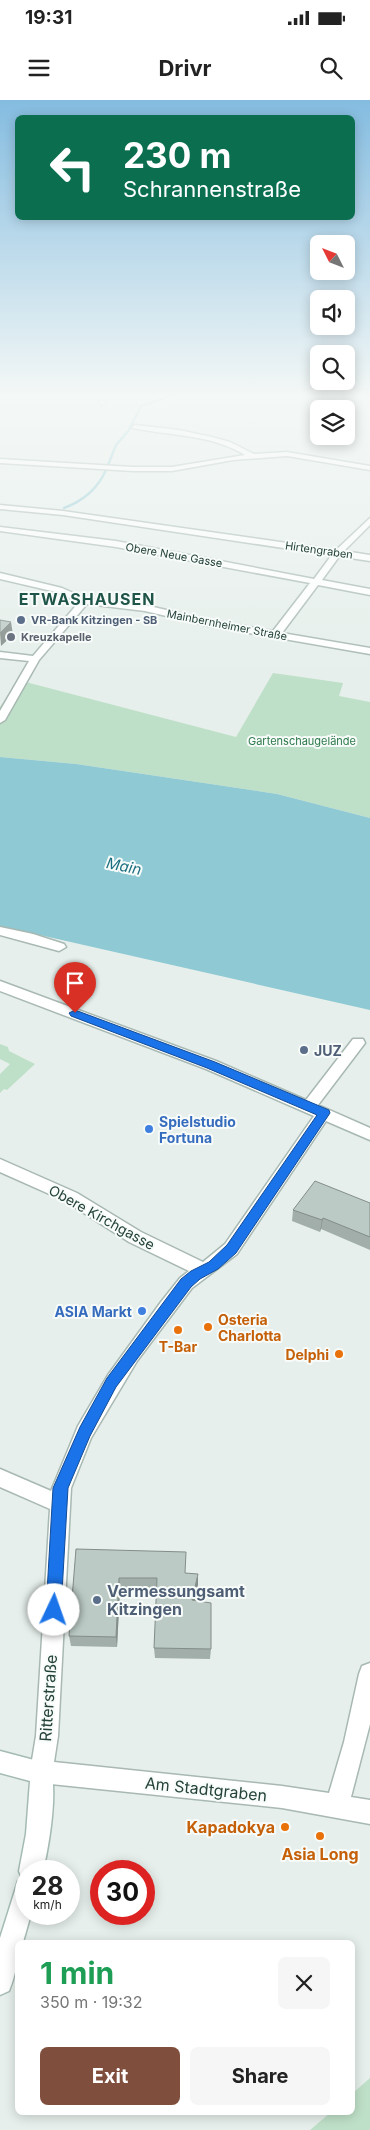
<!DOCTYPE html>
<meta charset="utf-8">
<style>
body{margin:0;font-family:Inter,sans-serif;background:#f6f6f6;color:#222;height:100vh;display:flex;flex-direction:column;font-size:19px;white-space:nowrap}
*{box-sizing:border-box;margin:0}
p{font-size:16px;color:#767676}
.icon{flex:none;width:28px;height:28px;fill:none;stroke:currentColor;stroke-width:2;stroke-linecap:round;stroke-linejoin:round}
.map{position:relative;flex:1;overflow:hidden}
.sheet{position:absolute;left:15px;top:1840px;width:340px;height:175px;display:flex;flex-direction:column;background:#fff;border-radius:8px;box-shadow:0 2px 12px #0003}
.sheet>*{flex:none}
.top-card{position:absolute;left:15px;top:15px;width:340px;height:105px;border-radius:8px;box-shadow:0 2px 12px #0003;background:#0b6e4f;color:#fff;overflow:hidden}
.needle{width:32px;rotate:312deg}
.fabs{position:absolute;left:310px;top:135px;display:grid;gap:10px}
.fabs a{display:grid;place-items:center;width:45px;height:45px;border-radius:8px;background:#fff;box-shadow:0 2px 12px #0003;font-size:25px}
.speed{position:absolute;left:15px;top:1760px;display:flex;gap:10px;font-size:25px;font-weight:700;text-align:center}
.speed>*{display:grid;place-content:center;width:65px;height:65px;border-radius:50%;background:#fff;box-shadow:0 2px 12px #0003;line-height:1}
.speed small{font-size:12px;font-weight:400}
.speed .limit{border:8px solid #d22;background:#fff;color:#111}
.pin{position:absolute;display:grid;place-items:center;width:42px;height:42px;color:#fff;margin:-51px -21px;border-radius:50% 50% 50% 0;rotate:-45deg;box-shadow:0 0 5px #0007}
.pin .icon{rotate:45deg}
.me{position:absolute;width:55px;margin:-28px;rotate:3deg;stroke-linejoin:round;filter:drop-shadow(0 0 4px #0008)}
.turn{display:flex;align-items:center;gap:18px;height:105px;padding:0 25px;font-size:22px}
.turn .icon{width:65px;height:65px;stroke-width:2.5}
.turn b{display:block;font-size:35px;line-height:42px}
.round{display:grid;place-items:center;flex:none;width:52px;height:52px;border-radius:8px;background:#f6f6f6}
.summary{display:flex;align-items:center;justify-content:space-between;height:85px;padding:0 25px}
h1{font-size:30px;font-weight:700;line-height:38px;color:#1e9e55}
.primary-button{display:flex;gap:10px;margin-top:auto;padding:10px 25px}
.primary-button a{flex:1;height:58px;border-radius:8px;background:#804e3d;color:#fff;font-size:20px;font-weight:700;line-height:58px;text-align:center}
.primary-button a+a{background:#f6f6f6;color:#222}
.status{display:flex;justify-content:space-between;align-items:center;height:35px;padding:0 25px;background:#fff;direction:ltr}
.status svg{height:14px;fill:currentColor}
header{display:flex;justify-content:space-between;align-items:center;height:65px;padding:0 25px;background:#fff;font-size:22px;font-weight:700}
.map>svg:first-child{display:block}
.green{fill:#bfe0c8}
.water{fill:#8ec9d4}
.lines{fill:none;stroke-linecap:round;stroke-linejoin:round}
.stream{stroke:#8ec9d4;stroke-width:2.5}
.street-casing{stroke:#a8b8b2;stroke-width:3}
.secondary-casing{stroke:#a4bbb3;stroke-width:3}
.street{fill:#fff;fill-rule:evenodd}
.secondary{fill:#fff;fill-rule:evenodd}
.wall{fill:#a1aea9}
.shaded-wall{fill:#838d89}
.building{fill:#bbcac4;stroke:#838d89}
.route{fill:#1a73e8;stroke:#114b97}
.service-dot{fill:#5c6f8a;stroke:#f7fbf9;stroke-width:2}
.worship-dot{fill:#6b7280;stroke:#f7fbf9;stroke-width:2}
.shop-dot{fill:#3f7fe0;stroke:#f7fbf9;stroke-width:2}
.food-dot{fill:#e8710a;stroke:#f7fbf9;stroke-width:2}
.labels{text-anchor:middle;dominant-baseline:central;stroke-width:4;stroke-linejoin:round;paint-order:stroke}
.far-street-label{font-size:11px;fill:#24423a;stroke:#f7fbf9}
.far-service-label{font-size:11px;font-weight:bold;fill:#4e5e75;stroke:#f7fbf9;text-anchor:start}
.far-worship-label{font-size:11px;font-weight:bold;fill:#5b616d;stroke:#f7fbf9;text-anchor:start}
.far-park-label{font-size:11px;fill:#2d7a4b;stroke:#f7fbf9}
.service-label{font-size:14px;font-weight:bold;fill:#4e5e75;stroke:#f7fbf9;text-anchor:start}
.shop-label{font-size:14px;font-weight:bold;fill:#366cbe;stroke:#f7fbf9;text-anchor:start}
.street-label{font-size:14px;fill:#24423a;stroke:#f7fbf9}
.food-label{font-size:14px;font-weight:bold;fill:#c56008;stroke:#f7fbf9;text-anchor:start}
.water-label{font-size:15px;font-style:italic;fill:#1c6f80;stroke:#f7fbf9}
.far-district-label{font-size:16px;font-weight:bold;letter-spacing:1px;fill:#1f5548;stroke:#f7fbf9}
.near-service-label{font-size:16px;font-weight:bold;fill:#4e5e75;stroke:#f7fbf9;text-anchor:start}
.near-street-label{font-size:16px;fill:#24423a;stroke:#f7fbf9}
.near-food-label{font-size:16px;font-weight:bold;fill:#c56008;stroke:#f7fbf9;text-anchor:end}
</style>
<div class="status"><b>19:31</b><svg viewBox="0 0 49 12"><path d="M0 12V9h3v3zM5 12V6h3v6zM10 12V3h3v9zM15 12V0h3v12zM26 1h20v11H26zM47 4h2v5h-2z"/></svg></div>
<header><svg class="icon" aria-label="menu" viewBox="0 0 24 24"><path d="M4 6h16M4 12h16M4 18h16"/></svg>Drivr<svg class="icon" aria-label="search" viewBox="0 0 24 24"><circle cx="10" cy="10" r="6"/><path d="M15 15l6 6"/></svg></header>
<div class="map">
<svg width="370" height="2030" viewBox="0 0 370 2030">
<rect width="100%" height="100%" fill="#e6efeb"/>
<path class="green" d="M273,573L343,583L339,596L370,602V718L277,694L76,664L0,657V607L18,580L236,637Z
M0,944L8,947L9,951L35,964L7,990L4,989L0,993V974L10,964L0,959Z
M370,1978V2030H310L330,2013L352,2012L353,1993Z"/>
<path class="water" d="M0,657L76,664L277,694L370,718V910L0,826Z"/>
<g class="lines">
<path class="stream" d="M108,365L116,345L129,330L141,306L176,294
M64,408C83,401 98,388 106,370"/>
<defs>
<path id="street" d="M102,294H108L105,303L102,305L99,303Z
M135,325L179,330L212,337L230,342L254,354L287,352L370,366V370L287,356L233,360L172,371H133L0,363V359L133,367H172L245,355C211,334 171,336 133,328L132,327Z
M0,405L63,411L336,450L370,418V425L344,451L370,455V461L63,415L0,409Z
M0,427L116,441L314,479L331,456H337L338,458L322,480L370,489V495L318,485L282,533L370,548V554L209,526L145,511L87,504L39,560L5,620L0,623V611L29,561L0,558V552L33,556L79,502L56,492L0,479V473L62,488L87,499L145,505L209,520L273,531L310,483L116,447L0,431Z
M0,827L33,834L64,844L66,847L59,851L0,835Z
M0,881L216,961L306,1000L353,939H363L365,943L318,1005L370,1028V1040L326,1021L237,1154L192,1188L137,1261L91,1338L71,1388L58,1636L54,1662L282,1686L329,1693L344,1642L359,1574L362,1566L370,1563V1624L351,1697L370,1700V1724L282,1708L41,1683L33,1680L30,1672L36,1636L50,1409L0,1387V1369L51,1391L78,1326L108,1275L161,1202L180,1178L189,1171L129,1142L65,1101L0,1072V1059L77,1093L141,1132L203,1162L225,1144L314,1016L206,969L0,891Z"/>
<path id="secondary" d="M0,1651L49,1664C59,1688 49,1745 43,1771H26V1814H31L23,1842H18C18,1860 16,1874 9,1891L0,1895V1838L18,1781L22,1779L19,1771L26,1734L30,1681L0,1673Z"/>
</defs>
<use href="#street" class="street-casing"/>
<use href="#secondary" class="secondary-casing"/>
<use href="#street" class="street"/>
<use href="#secondary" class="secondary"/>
</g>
<path class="wall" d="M370,1103V1150L321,1129L320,1132L292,1121L293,1110Z
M76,1449L198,1485L195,1501L211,1549L210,1559L155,1558L154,1548L157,1489H120L117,1547L71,1546L69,1536Z"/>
<path class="shaded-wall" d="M11,522L13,535L1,546L0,533Z
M323,1118L321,1129L320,1132L322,1120Z
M198,1474V1485L192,1511V1500Z
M119,1478L120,1489L117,1547L116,1537Z"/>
<path class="building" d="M0,520L11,522L0,533Z
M315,1081L370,1103V1137L323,1118L322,1120L293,1110Z
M76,1449L186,1452L185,1473L198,1474L192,1500L211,1503V1549L154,1548L157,1478H119L116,1537L69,1536Z"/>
<linearGradient id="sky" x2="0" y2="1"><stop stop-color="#84bce0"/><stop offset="0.51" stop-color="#f4f8f6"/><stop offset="1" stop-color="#f4f8f6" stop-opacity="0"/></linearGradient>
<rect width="370" height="579" fill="url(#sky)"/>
<path class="route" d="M75,910L215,962L329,1010L330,1013L236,1153L218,1169L200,1179L191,1187L116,1287L90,1336L68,1388L61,1510L59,1515L54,1518L48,1515L46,1510L53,1388L80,1327L107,1278L181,1179L191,1171L209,1162L227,1145L317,1015L207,968L71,916L69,913Z"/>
<g class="service-dot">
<circle cx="21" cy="520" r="5"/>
<circle cx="304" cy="950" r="5"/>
<circle cx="97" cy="1500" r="5"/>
</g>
<circle class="worship-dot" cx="11" cy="537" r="5"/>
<g class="shop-dot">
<circle cx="149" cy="1029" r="5"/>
<circle cx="142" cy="1211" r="5"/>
</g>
<g class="food-dot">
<circle cx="208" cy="1227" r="5"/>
<circle cx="178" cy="1230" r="5"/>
<circle cx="339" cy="1254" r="5"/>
<circle cx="285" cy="1727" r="5"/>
<circle cx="320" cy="1736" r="5"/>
</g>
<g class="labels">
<g class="far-street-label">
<text transform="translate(319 450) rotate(8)">Hirtengraben</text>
<text transform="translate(174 455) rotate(10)">Obere Neue Gasse</text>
<text transform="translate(227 525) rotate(11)">Mainbernheimer Straße</text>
</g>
<g class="far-service-label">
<text x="31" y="520">VR-Bank Kitzingen - SB</text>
</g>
<g class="far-worship-label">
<text x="21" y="537">Kreuzkapelle</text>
</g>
<g class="far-park-label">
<text x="302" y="641">Gartenschaugelände</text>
</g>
<g class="service-label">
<text x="314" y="950">JUZ</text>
</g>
<g class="shop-label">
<text x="159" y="1021">Spielstudio<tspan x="159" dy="16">Fortuna</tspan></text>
<text x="132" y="1211" text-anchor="end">ASIA Markt</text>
</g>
<g class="street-label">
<text transform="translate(102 1117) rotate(29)">Obere Kirchgasse</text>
</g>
<g class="food-label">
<text x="218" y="1219">Osteria<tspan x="218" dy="16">Charlotta</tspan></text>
<text x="178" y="1246" text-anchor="middle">T-Bar</text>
<text x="329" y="1254" text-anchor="end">Delphi</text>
</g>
<g class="water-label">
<text transform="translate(124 766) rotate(12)">Main</text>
</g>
<g class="far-district-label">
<text x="87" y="499">ETWASHAUSEN</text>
</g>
<g class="near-service-label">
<text x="107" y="1491">Vermessungsamt<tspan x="107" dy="18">Kitzingen</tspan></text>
</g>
<g class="near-street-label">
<text transform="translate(48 1598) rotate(-86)">Ritterstraße</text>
<text transform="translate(206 1689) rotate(6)">Am Stadtgraben</text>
</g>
<g class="near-food-label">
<text x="275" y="1727">Kapadokya</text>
<text x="320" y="1754" text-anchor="middle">Asia Long</text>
</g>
</g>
</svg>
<div class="fabs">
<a><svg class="needle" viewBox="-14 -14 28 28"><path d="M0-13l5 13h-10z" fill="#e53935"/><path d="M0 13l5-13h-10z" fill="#767676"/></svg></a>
<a><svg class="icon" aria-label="sound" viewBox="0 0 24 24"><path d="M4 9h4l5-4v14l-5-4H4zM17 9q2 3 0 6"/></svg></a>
<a><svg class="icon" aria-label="search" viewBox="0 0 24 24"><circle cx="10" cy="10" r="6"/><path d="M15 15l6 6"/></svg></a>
<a><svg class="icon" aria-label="layers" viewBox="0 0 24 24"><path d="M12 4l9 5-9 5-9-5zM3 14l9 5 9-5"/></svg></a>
</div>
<div class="speed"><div>28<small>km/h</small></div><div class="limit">30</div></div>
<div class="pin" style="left:75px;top:913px;background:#d93025"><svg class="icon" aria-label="arrive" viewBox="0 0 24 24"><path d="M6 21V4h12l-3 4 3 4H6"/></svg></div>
<svg class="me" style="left:54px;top:1510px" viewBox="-20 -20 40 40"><circle r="19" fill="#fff"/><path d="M0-13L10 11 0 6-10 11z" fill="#1a73e8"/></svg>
<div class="top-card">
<div class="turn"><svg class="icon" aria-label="left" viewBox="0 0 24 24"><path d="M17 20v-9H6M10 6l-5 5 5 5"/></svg><div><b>230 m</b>Schrannenstraße</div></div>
</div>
<section class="sheet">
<div class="summary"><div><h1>1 min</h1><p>350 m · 19:32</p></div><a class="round"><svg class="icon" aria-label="close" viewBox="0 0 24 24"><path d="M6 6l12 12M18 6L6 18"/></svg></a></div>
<div class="primary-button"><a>Exit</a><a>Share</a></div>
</section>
</div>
